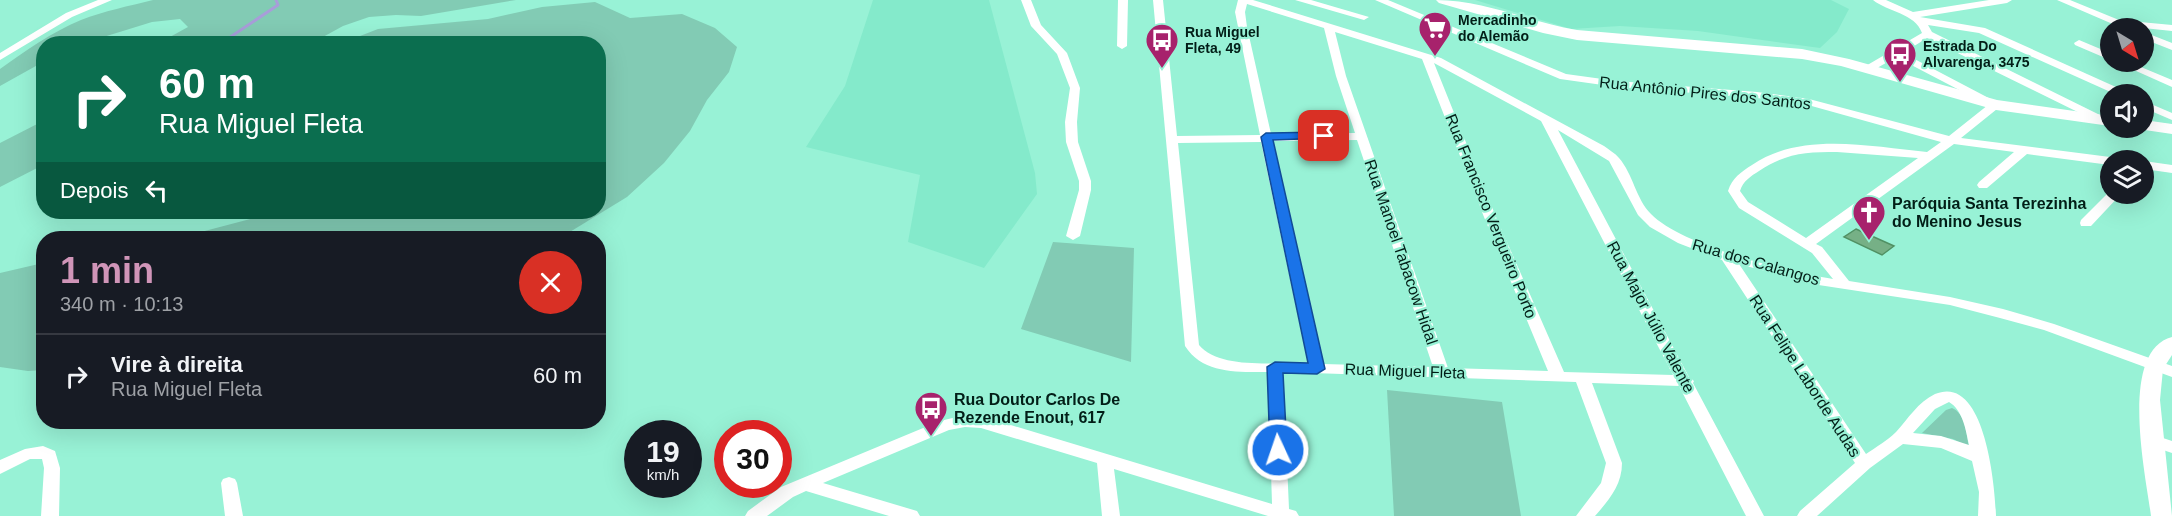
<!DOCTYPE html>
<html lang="pt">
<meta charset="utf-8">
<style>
body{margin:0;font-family:Helvetica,sans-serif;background:#20242c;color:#f1f3f6;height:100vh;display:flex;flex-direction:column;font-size:22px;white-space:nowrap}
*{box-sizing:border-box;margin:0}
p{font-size:20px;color:#9ea1a6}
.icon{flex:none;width:33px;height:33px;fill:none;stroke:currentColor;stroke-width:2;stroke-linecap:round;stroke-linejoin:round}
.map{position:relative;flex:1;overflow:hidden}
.side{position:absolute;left:36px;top:231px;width:570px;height:198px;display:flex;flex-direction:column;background:#171b24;border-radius:24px;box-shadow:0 6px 24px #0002}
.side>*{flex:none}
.top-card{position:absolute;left:36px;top:36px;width:570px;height:183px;border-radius:24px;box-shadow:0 6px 24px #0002;background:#0b6e4f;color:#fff;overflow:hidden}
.needle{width:39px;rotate:142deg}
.fabs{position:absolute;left:2100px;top:18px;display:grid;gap:12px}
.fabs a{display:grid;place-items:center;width:54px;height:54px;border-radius:50%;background:#171b24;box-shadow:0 6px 24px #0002;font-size:30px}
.speed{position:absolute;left:624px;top:420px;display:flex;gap:12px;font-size:30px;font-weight:700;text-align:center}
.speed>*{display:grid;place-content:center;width:78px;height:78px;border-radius:50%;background:#171b24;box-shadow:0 6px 24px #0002;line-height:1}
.speed small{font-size:15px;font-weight:400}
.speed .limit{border:9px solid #d22;background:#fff;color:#111}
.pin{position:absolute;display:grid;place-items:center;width:51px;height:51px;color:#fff;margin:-26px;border-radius:12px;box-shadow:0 3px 9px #0006}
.me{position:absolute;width:66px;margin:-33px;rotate:357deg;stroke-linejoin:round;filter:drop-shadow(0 0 4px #0008)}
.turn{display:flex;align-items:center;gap:21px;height:126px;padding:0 24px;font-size:27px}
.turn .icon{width:78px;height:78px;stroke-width:2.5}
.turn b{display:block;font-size:42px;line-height:51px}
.then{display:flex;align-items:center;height:57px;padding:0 24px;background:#0003;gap:12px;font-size:22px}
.round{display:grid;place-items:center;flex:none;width:63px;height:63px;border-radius:32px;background:#20242c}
.overview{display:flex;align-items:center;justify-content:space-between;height:102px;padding:0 24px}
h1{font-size:36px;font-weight:700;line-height:45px;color:#d095b8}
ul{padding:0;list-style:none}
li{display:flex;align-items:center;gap:18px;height:84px;padding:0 24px;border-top:2px solid #363941}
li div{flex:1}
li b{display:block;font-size:22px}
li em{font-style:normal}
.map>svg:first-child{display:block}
.built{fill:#84eacb}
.green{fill:#82cbb4}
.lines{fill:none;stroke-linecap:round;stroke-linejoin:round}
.stream{stroke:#a89dd9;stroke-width:3}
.building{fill:#76b086;stroke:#519164;stroke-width:1.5}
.street{fill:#fff;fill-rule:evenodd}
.secondary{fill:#fff;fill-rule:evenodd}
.primary{fill:#fff;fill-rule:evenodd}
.route{fill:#1a73e8;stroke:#114b97;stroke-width:1.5}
.labels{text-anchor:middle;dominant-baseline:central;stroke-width:4.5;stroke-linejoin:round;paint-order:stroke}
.far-poi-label{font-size:14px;font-weight:bold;fill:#021e17;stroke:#98f2d6;text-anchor:start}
.street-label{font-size:16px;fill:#021e17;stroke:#98f2d6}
.poi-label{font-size:16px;font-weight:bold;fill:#021e17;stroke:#98f2d6;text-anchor:start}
</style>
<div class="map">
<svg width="2172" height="516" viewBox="0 0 2172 516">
<rect width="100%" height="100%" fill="#98f2d6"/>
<path class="built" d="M873,0H989L1035,173L1037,194L984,268L908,242L920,175L806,147L845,86Z
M1475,0H1831L1849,9L1837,32L1820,48L1698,31L1620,26L1571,29Z"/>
<path class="green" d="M153,0H516L421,16L396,15L369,17L343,26L312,43H159L188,27L180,19L152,22L84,43L44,44L43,62L0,86V69C25,51 52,32 81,20C104,11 129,6 153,0Z
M595,2L630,18L682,14L715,28L737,47L729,72L707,100L690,131L664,163L627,197L560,238H178L277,212H598V44L342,43L378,29L488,19L542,7Z
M43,121V165L0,187V143Z
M1053,242L1134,248L1131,362L1021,329Z
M43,263V370L28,371L0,367V273Z
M1387,390L1502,402L1521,516H1394Z
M1952,408C1966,414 1966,433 1969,447L1953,439L1922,433L1946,410Z"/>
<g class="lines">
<path class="stream" d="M220,44L278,5L276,0"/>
</g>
<path class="building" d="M1856,229L1894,246L1882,255L1844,237Z"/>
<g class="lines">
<path class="street" d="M98,0H112L72,17L0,60V53L66,13Z
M1021,0H1031L1041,25L1067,53L1080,88L1077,122L1078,142L1091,181V190L1080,236L1073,240L1066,236L1079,190V181L1066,142L1065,122L1070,88L1057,54L1031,26Z
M1118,0H1128L1127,46L1122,49L1117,46Z
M1153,0H1163L1177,136L1260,135L1235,12L1238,0H1253L1441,58L1604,146C1609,150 1615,153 1619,158C1633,174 1636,199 1651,214C1682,246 1788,272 1833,279L1812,253L1739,208L1728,191C1732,178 1741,172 1752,165C1802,131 1871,147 1927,152L1941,142L1808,105L1757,98L1617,87L1560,79L1375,0H1388L1566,74L1617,81L1757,92L1809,99L1949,136L1988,105L1896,57L1872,71H1864V67L1922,33C1915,13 1888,12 1873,0H1886L1913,12L1989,0H2012L2007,3L1920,17L1985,28L2127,92L2128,94H2115L1979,33L1928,25L1932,32L2106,118V122H2098L1927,38L1903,53L2002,105L1961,138L2110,157L2116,160H2110V165L2027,154L1987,188H1979L1977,185L1979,182L2014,152L1954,144L1816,244L1822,247L1849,281L1950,297L2003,309L2054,324L2172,366V377L2044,330L2000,318L1950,305L1812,284L1739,264L1866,454C1876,447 1887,441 1896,432C1908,419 1918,402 1935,394C1985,373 1995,485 1996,516H1978L1979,492L1972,461L1941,448L1903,444L1870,468L1817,516H1797L1800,511L1855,463L1722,260L1678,243L1650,227L1638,215L1609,161L1558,130L1689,377L1694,381L1693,383L1764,516H1746L1679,386L1592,383L1622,463C1622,485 1609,500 1595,516H1576L1601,483L1606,463L1576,382L1283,372L1289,509L1296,511L1299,516H1268L1114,469L1120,516H1102L1097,463L981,428L965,427L949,430L823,483L917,511L920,516H889L806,491L793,497L767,516H745L748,511L781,487L940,421L965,415L981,416L1272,504L1268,372C1237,372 1203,374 1185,346ZM1247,4L1324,28L1336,76L1355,133L1271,134L1247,27L1245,12ZM1335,32L1422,59L1484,217L1548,371L1448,368L1346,76ZM1434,63L1541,121L1673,375L1564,372L1496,217ZM1357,140L1433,367L1323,364L1273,141ZM1261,142L1308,363C1278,362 1219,370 1199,345L1178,143ZM1837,152L1918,158L1806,238L1748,202L1740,191C1743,181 1751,176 1759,171C1786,153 1806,152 1837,152ZM1949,402C1963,410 1966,431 1969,445L1941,436L1913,433L1935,409Z
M1295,0H1311L1369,17L1364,20Z
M2057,0H2070L2119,20L2172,25V31L2134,27L2122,28Z
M2144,32L2172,43V50L2144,39Z
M2079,40L2110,53V60L2075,45L2074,43Z
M2116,62H2129L2172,80V87Z
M2144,101L2172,113V120L2144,108Z
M2144,161L2172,165V173L2144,169Z
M2110,191V194H2121L2091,226H2081L2080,223L2081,220Z
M2154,435L2172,441V453L2148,445L2146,441L2148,437Z
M43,446L55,451L60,468L59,516H41L44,468L42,459H30L0,474V460L25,449Z
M229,477L235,479L237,483L243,516H225L221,483L223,479Z"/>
<path class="secondary" d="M2172,337V355L2163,369L2160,400L2172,516H2151C2146,476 2118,351 2172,337Z"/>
<path class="primary" d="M1436,0C1484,0 1530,22 1577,30L1802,49L1849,59L1997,100L2110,116V126L1996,110L1841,66L1802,59L1577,40L1543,33L1439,3Z
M2144,120L2172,124V134L2138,129L2144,128Z"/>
</g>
<path class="route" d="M1324,132L1328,133V138L1273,140L1325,369L1317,374L1283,373L1287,450L1284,454H1273L1270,450L1267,367L1275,362L1308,363L1261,137L1266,133Z"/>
<defs>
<symbol id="supermarket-pin" viewBox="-11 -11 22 30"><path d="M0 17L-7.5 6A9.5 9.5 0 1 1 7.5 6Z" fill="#a7226c" stroke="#98f2d6"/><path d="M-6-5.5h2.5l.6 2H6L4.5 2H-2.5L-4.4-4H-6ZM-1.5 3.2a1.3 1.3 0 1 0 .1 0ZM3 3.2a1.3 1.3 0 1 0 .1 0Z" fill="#fff"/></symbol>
<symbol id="bus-pin" viewBox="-11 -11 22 30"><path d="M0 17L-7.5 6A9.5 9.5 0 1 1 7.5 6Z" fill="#a7226c" stroke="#98f2d6"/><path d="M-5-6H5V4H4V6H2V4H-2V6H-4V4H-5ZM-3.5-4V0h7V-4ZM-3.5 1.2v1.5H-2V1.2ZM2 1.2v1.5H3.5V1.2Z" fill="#fff"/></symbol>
<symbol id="church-pin" viewBox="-11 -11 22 30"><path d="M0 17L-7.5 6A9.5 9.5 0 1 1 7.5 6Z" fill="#a7226c" stroke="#98f2d6"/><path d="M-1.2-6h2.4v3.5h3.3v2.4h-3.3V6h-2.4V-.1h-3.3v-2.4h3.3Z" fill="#fff"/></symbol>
</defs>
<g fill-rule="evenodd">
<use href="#supermarket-pin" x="1416" y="9" width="38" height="52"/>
<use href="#bus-pin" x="1143" y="21" width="38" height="52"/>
<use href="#bus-pin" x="1881" y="35" width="38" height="52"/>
<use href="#church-pin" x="1850" y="193" width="38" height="52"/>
<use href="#bus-pin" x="912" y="389" width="38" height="52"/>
</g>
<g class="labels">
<g class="far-poi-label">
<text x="1458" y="20">Mercadinho<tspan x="1458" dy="16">do Alemão</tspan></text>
<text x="1185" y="32">Rua Miguel<tspan x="1185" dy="16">Fleta, 49</tspan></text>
<text x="1923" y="46">Estrada Do<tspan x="1923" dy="16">Alvarenga, 3475</tspan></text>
</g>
<g class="street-label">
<text transform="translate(1705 93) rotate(6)">Rua Antônio Pires dos Santos</text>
<text transform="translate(1491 216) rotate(68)">Rua Francisco Vergueiro Porto</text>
<text transform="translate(1401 252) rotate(71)">Rua Manoel Tabacow Hidal</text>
<text transform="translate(1756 262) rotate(16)">Rua dos Calangos</text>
<text transform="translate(1651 317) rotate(62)">Rua Major Júlio Valente</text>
<text transform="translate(1405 371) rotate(2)">Rua Miguel Fleta</text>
<text transform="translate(1805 376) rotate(57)">Rua Felipe Laborde Audas</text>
</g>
<g class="poi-label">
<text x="1892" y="203">Paróquia Santa Terezinha<tspan x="1892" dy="18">do Menino Jesus</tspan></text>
<text x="954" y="399">Rua Doutor Carlos De<tspan x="954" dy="18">Rezende Enout, 617</tspan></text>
</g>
</g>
</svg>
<div class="fabs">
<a><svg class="needle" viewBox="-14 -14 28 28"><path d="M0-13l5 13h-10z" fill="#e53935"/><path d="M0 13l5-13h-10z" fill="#9ea1a6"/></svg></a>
<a><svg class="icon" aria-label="sound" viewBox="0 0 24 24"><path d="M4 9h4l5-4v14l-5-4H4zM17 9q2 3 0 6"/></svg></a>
<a><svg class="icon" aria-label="layers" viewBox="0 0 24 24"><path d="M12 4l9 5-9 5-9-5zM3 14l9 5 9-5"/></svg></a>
</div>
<div class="speed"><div>19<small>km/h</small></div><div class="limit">30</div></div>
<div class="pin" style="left:1324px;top:136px;background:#d93025"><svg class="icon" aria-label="arrive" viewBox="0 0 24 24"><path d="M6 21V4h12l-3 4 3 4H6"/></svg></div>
<svg class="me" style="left:1278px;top:450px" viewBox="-20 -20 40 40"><circle r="17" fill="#1a73e8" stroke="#fff" stroke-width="3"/><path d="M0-11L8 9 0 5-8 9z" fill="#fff"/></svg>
<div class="top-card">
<div class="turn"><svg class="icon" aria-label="right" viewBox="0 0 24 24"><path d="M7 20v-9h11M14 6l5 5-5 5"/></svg><div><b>60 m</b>Rua Miguel Fleta</div></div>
<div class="then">Depois<svg class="icon" aria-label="left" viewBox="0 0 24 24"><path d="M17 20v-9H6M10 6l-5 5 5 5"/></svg></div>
</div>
<section class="side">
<div class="overview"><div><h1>1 min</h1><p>340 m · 10:13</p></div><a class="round" style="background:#d93025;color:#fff"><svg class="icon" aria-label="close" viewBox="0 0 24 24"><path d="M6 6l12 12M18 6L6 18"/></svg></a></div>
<ul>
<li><svg class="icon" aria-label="right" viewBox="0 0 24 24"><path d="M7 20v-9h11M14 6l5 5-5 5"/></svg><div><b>Vire à direita</b><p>Rua Miguel Fleta</p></div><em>60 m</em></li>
</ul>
</section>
</div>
